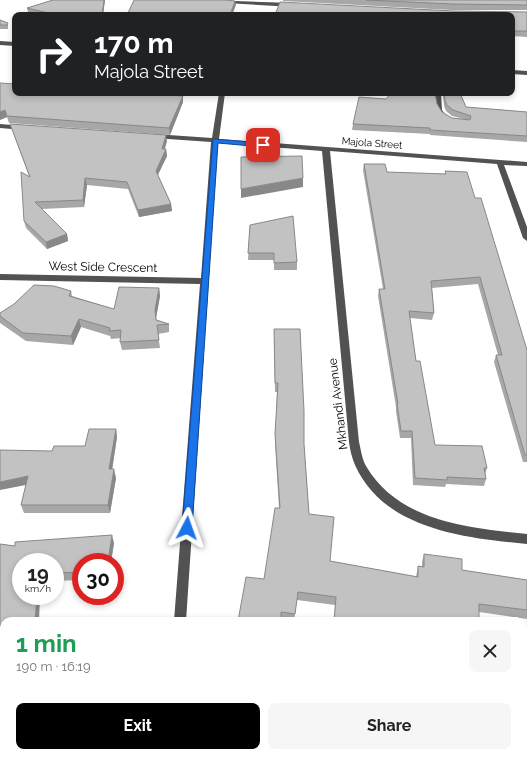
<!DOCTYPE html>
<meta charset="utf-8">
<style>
body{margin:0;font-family:Raleway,sans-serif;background:#f6f6f6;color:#222;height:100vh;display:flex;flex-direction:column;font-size:15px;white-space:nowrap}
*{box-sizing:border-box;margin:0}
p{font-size:13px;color:#767676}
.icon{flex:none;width:22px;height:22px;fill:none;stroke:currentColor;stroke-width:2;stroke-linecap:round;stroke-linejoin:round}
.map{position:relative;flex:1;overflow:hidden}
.details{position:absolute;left:0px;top:617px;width:527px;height:140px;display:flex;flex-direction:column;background:#fff;border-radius:12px 12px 0 0;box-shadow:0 2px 6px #0003}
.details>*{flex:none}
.guide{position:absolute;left:12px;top:12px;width:503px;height:84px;border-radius:8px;box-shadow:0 2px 6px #0003;background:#202124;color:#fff;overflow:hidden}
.speed{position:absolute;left:12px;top:553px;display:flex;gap:8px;font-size:20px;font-weight:700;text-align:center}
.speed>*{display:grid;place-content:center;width:52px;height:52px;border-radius:50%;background:#fff;box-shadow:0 2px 6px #0003;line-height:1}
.speed small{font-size:10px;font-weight:400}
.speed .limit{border:6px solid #d22;background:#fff;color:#111}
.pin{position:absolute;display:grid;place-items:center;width:34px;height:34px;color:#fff;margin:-17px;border-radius:8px;box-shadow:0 2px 6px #0006}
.me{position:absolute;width:44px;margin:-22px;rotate:4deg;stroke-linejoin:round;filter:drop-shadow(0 0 3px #0008)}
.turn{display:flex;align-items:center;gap:14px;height:84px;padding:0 16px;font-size:18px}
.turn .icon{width:52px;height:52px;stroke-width:2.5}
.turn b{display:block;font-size:28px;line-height:34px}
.round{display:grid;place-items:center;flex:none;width:42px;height:42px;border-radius:8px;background:#f6f6f6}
.head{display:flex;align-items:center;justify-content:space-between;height:68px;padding:0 16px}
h1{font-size:24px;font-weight:700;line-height:30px;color:#1e9e55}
.cta{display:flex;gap:8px;margin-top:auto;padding:8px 16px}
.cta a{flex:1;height:46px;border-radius:8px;background:#000;color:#fff;font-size:16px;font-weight:700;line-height:46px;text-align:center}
.cta a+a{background:#f6f6f6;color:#222}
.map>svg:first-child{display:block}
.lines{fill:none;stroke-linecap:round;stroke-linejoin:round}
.minor{fill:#525252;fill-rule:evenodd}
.wall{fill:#a7a7a7}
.shaded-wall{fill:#888}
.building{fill:#c2c2c2;stroke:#888}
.route{fill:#1a73e8;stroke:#114b97}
.labels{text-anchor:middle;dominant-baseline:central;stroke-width:3;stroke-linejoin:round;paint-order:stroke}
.far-street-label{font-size:10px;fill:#000;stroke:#fff}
.street-label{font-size:12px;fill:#000;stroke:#fff}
</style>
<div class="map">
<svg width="527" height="757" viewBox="0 0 527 757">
<rect width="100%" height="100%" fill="#fff"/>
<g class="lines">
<path class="minor" d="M206,0L293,3L296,5L293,7L209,2Z
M0,41L15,42V46L0,45Z
M512,70L527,71V75L512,74Z
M219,93H225L219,139L527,162V166L504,165L527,227V241L523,238L497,164L330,151L359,442C361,450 362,459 366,466C399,522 469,528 527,534V544C466,538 384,530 355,465C352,458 350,450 349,442L322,151L218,143L186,621H174L200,284L0,280V274L201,278L211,142L154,138L150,136L154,134L212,138Z
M435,93H441L442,110L449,119L448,120H444L436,110Z
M0,124L24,126L28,128L24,130L0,128Z
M0,744H4V753H10L9,756L0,757Z
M142,753H187L188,757H143Z"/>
</g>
<path class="wall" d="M53,0H105L103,15H40L28,12L27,8Z
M283,0H527V10H452L283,1Z
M453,11L527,12V37L512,36V15Z
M0,20L8,23V29H0Z
M15,93L183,96V102L170,135L9,123L7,117L0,120Z
M417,93H435L437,104L442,112L452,118L464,119L452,116L446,111L444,106L443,95V93H460L466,107L527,112V142L430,135V134L352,130L353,124L386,99L417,95Z
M10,124L167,141L165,149H166L167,156L158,175L171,204L172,211L139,217L128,189L87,185L84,207L42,209L67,234L68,241L47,249L26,228L24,221L29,176L12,130Z
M364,164L387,172L445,174V171L475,198L527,350V462H523L494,362L496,355H498L478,284L432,288L434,313L432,320L410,318L416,361L435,445L487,468L485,475L486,479L484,486L446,484L445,487L413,485L411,438H400L396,411V407L378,296L379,289H383L363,170Z
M250,225L297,262V270H274V260H248Z
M159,288L160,296L156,318L157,320L169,324V332L158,334L160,348L122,350L120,342L121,338L111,339L110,336L81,327L73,345L26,341L0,323V313L71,291L72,296L114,309Z
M274,338L304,444L309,514L330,561L416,577L418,566L422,567V562L424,554L462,570L527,580V619L479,612V621H334L335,605L297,600L294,621H281L264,579L279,508L275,443L277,392H275Z
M116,429L117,437L112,469L116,478L110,513H24L21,505L26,485L52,451L85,446Z
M114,543L111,562H81V580L55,581V562H21L4,621V647L0,648V544L15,546Z
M523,676H527V735L523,734Z"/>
<path class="shaded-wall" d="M104,0H105L103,15H102Z
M235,1L236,5L232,15H230Z
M183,96V102L170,135L169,128Z
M5,110L7,117L0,120V112Z
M166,135L167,141L162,155V149Z
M166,149L167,156L156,178V171Z
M85,178L87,185L84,207L83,200Z
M303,178V187L241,198V189Z
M171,204L172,211L139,217L138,210Z
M67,234L68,241L47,249L46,242Z
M159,288L160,296L156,318L155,310Z
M79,319L81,327L73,345L71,336Z
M116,429L117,437L111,477L109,469Z
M114,469L116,478L110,513L108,505Z
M28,476L31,484L0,490V482Z
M112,535L114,543L111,562H108Z
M37,596H40L39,621H35Z"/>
<path class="building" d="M53,0H104L102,15H56L27,8Z
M134,0H225L235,1L230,15H197L190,13L189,15H127Z
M366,0H527V5L453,4Z
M280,2L453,11L527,12V31H512V15H275Z
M0,20L8,23L7,25H0Z
M0,83L15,84V93H141L183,96L169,128L7,116L5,110L0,112Z
M391,93H409L418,95V93H435L437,104L442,112L452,118L470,120L471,116L453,110L447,105L445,101L444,93H460L466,107L527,112V136L430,130V128L353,124L359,97L386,99Z
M10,124L166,135L162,149H166L156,171L171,204L138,210L127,182L85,178L83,200L35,202L67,234L46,242L24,221L21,172L30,177Z
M302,156L303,178L241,189V157Z
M364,164H385L387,172L446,174L445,171L467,172L475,198H481L527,350V455H525L496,355H502L480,277L431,281L434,313L409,311L416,361H420L435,445L482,446L487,468H484L486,479L447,477V480L415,478L412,431H401L397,404H398L379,289H385Z
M293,216L297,262L274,263V253H248L250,225Z
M34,285L54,286L71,291L69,296L114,309L119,287L159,288L155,310L156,320L169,324L157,325L159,340L120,342L121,330L109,331L110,328L79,319L71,336L23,333L0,316V313L14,304Z
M274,329H300L304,411V444L309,514L334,517L330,561L418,577V566L424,567V554L462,559V570L527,580V610L479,604V621H334L336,597L298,592L295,614L281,612V621H238L246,577L264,579L275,508H280L275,434L278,383H275Z
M89,429H116L109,469H114L108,505H21L28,476L0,482V450L52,451L54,446H85Z
M112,535L108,562H81V572L55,573V562H21V596H37L35,621H4V639L0,640V544L15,546V542Z
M523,676H527V726H523Z"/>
<path class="route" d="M213,139L263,143L266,145L263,147L218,143L192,528L191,531L187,533L183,531L182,528Z"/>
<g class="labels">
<g class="far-street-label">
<text transform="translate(372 143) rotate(4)">Majola Street</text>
</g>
<g class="street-label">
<text transform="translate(103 267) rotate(1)">West Side Crescent</text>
<text transform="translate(338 404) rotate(-97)">Mkhandi Avenue</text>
</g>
</g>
</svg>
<div class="speed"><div>19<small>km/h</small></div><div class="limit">30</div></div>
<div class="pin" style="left:263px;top:145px;background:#d93025"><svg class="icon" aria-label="arrive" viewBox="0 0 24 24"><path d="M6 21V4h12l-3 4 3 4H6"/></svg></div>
<svg class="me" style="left:187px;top:528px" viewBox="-20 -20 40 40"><path d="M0-17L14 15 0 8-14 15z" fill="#1a73e8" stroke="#fff" stroke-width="4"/></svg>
<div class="guide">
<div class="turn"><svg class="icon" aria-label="right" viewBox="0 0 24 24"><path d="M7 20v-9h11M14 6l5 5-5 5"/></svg><div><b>170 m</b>Majola Street</div></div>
</div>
<section class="details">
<div class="head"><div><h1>1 min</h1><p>190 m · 16:19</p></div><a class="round"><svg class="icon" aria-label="close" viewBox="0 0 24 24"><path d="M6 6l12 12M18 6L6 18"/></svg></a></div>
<div class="cta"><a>Exit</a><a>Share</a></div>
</section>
</div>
